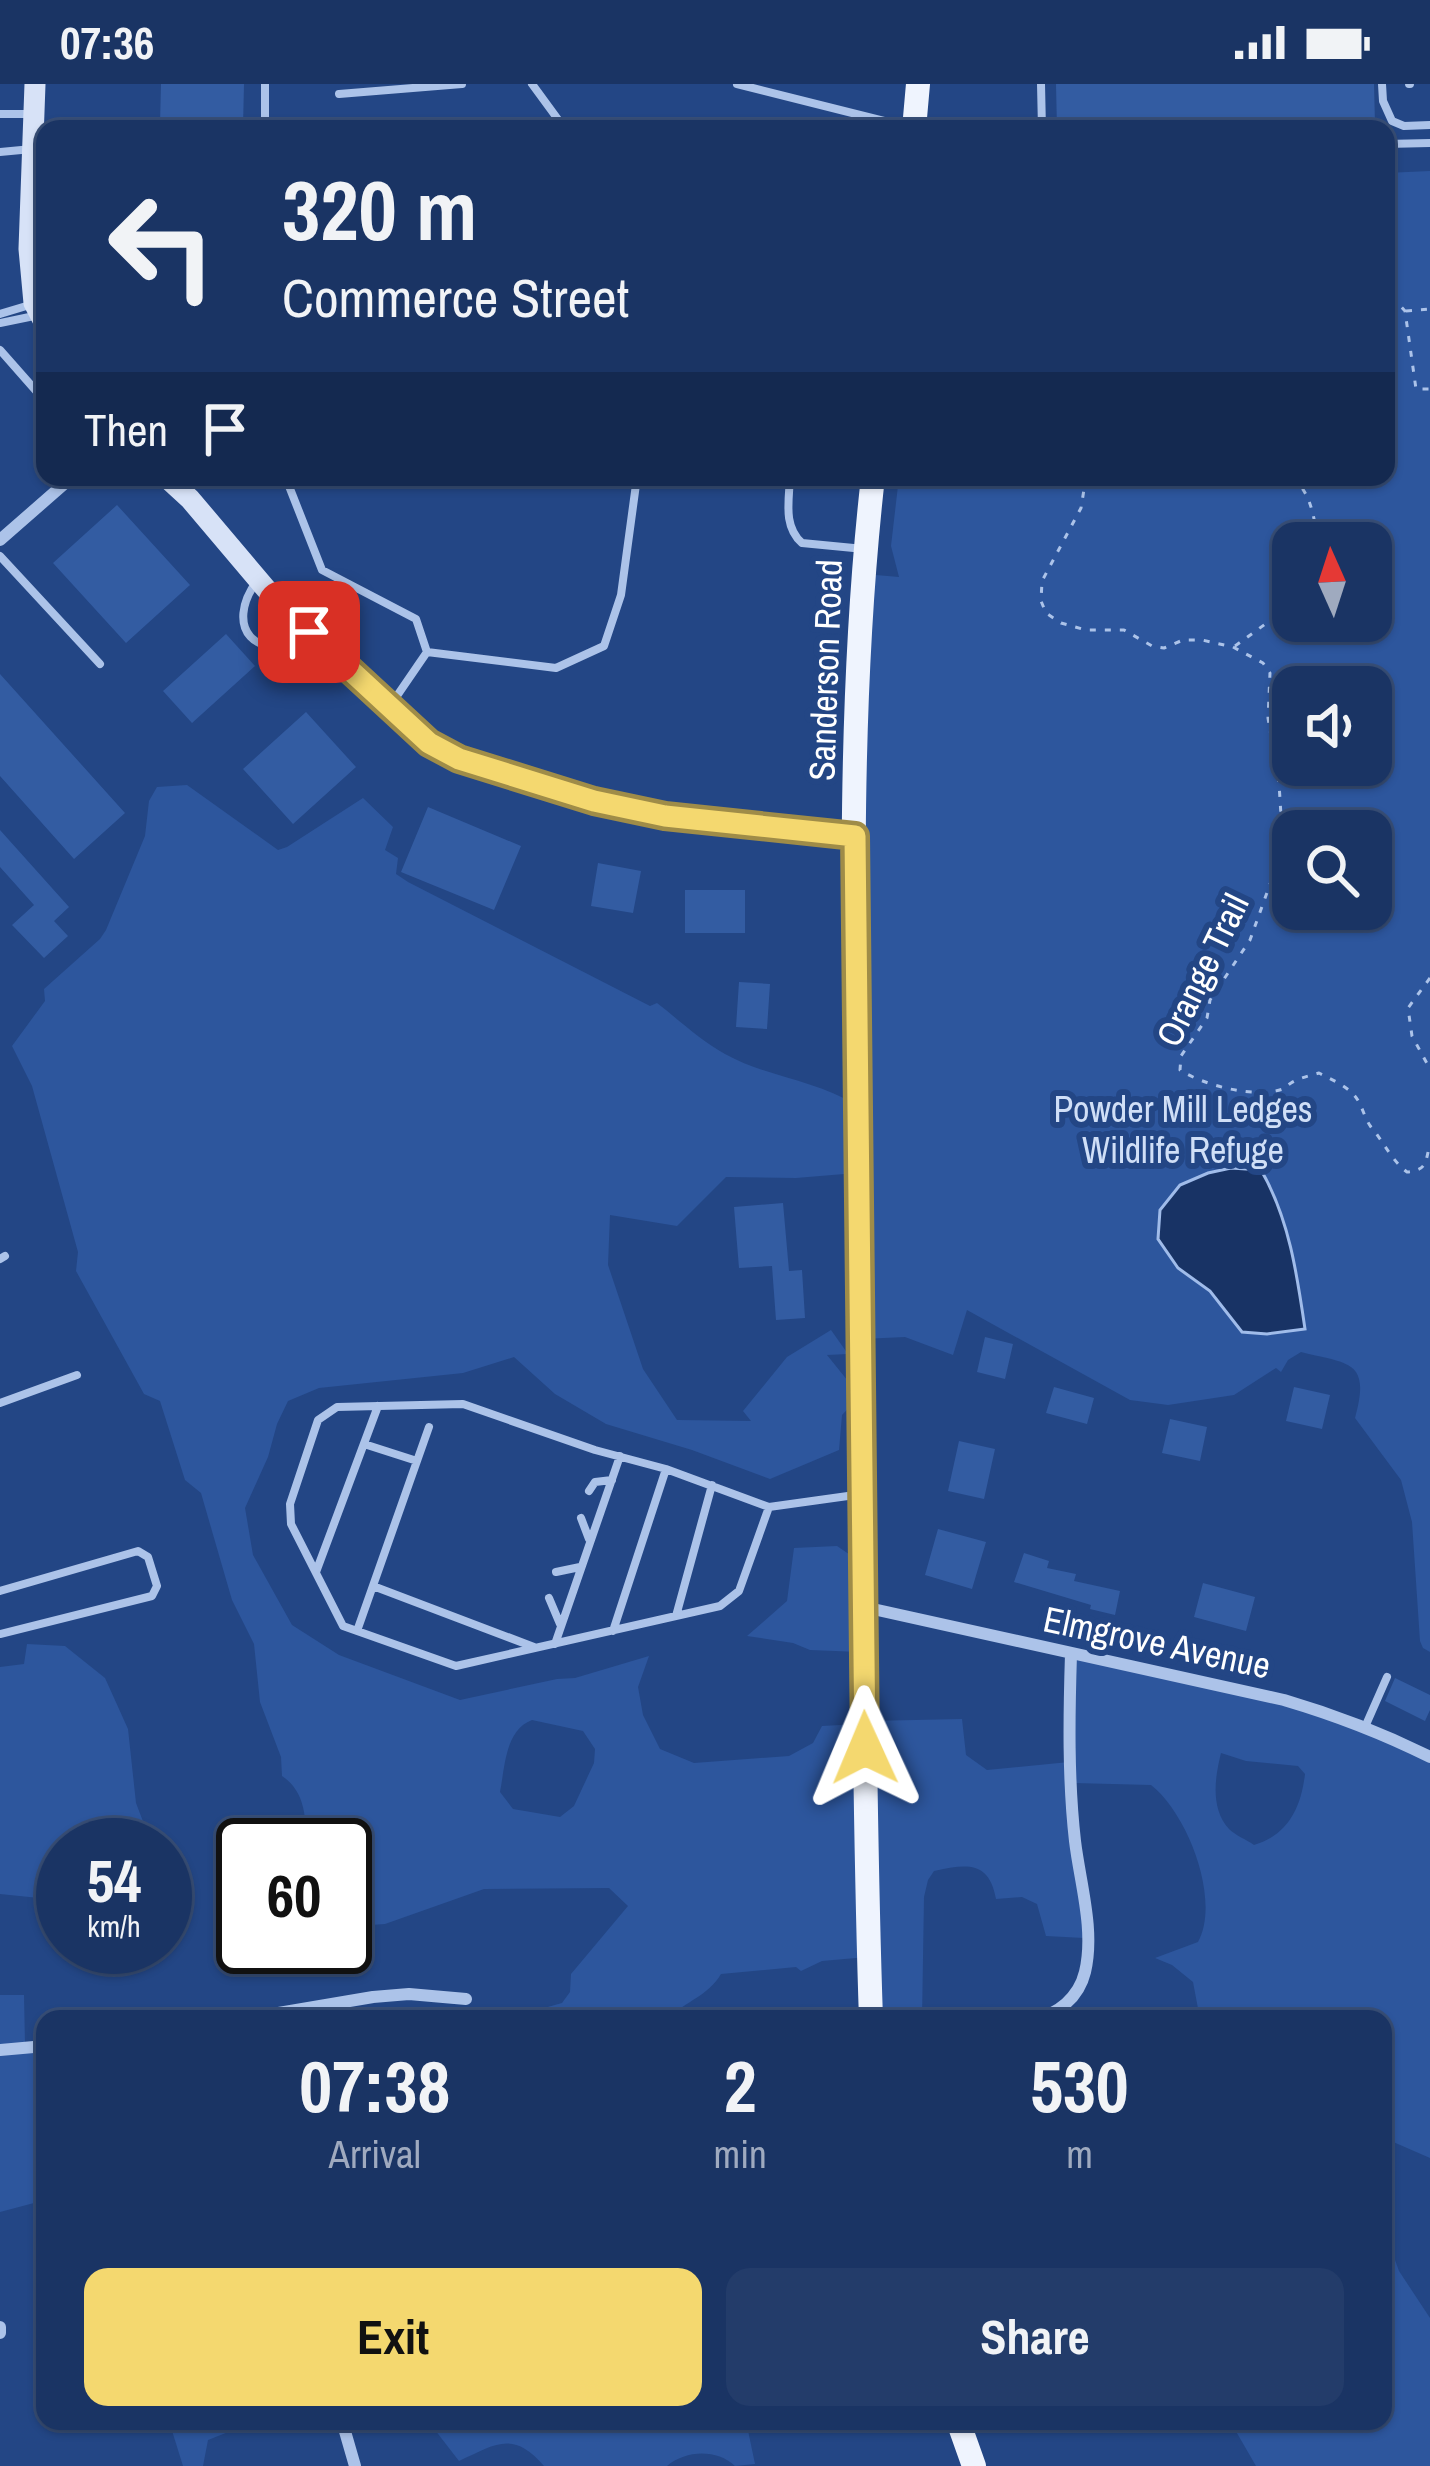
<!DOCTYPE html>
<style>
body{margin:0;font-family:"Archivo Narrow",sans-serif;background:#233c6a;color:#f1f3f6;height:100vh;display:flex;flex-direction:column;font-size:45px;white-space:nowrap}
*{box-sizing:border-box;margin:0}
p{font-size:39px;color:#9faabf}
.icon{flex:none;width:66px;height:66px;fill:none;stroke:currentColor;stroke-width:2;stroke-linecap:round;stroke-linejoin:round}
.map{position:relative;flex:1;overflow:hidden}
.drawer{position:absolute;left:36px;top:1926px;width:1356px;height:420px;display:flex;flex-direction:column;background:#1a3464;border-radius:24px;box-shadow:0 3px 9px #0004,0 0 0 3px #384f78}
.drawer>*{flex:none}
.guide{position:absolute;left:36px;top:36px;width:1359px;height:366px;border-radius:24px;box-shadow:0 3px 9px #0004,0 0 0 3px #384f78;background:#1a3464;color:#f1f3f6;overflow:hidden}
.needle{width:78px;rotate:357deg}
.fabs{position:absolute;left:1272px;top:438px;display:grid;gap:24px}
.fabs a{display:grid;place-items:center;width:120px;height:120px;border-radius:24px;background:#1a3464;box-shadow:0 3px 9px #0004,0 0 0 3px #384f78;font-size:60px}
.speed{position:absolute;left:36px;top:1734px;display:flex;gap:24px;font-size:60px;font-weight:700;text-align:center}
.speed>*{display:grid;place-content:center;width:156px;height:156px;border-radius:50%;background:#1a3464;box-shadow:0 3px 9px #0004,0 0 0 3px #384f78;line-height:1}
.speed small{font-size:30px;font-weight:400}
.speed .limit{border:6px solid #111;border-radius:18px;background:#fff;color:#111}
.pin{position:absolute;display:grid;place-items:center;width:102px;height:102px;color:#fff;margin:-51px;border-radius:24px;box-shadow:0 6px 18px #0006}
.me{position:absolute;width:132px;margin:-66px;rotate:359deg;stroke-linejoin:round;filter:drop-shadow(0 0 9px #0008)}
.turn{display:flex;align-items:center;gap:42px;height:252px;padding:0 48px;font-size:54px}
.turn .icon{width:156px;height:156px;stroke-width:2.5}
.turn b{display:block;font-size:84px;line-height:102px}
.then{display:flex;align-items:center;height:114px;padding:0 48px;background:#0003;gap:24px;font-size:45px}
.eta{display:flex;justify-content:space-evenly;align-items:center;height:204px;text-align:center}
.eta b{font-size:72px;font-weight:800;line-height:84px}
.cta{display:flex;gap:24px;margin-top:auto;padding:24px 48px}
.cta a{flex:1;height:138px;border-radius:24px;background:#f4d86f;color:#111;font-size:48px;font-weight:800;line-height:138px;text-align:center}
.cta a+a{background:#233c6a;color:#f1f3f6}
.status{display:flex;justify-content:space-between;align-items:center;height:84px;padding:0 60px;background:#1a3464;direction:ltr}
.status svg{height:33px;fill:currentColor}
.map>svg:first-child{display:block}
.green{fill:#2d569d;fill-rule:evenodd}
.water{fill:#183365;stroke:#a0bcea;stroke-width:3}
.building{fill:#335ca2}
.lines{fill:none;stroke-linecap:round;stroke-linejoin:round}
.path{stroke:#acc3e9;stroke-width:3;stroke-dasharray:6 9;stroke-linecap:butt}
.lane{stroke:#acc3e9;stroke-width:8}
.street{stroke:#acc3e9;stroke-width:12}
.secondary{stroke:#d7e2f7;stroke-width:21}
.primary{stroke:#eff4fe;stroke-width:24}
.route-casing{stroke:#9f8c48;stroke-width:30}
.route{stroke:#f4d86f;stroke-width:21}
.labels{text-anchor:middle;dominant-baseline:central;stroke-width:12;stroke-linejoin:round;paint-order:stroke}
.street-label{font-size:36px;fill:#fff;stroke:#234685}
.park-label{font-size:36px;fill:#d0dff7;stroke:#234685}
</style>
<div class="status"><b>07:36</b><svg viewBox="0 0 49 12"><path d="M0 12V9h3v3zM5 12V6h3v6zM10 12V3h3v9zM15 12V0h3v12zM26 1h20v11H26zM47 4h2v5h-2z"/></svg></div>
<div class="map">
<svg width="1430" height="2382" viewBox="0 0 1430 2382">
<rect width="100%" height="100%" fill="#234685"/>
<path class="green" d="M1430,87V1568L1423,1564L1420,1557L1412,1438L1401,1396L1355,1334C1371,1276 1349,1280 1301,1268L1288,1276L1281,1288L1276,1284L1234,1311L1168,1321L1130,1316L967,1226L953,1271L905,1253L862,1255L856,1089L796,1094L726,1093L677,1142L610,1131L608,1181L643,1285L677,1336L751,1337L743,1327L787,1273L831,1246L848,1270L827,1271L860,1312L842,1331L839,1366L770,1395L692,1366L606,1340L555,1310L514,1273L463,1289L319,1304L288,1317L277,1340L268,1373L245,1424L253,1471L292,1541L339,1571L460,1616L557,1595L575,1594L649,1572L638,1603L643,1631L660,1665L694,1679L789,1672L813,1659L822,1642L859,1640L868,1637L962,1635L966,1671L987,1686L1069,1678L1070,1569L1238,1604L1430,1670V2074L1391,2057L1383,2050V1935H1200L1193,1898L1172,1881L1155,1874L1198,1858C1221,1816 1188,1730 1151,1701L1074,1699L1084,1854L1046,1852L1037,1820L1022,1813L996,1815C989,1776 966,1780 934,1787L928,1796L924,1813L922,1935H872L867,1873L822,1877L801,1887L796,1883L721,1890C708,1912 686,1917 667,1935H521L519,1931L562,1919L570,1908L571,1890L628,1822L609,1804L484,1805L385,1840L371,1841L359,1794L345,1786V1761H305C307,1735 305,1707 282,1692L281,1673L260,1618L254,1560L232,1516L201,1409L185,1396L160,1317L144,1310L76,1187L78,1168L32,1002L12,962L45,917L44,905L100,855L106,846L145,752L149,717L157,703L187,701L278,766L287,763L363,714L393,743L385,766L398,774L396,790L408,798L650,922L657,919C679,936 701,957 725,970C766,993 816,996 856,1021L864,490L899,493L891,462L899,393H1386V89ZM1293,459H1371V537H1293ZM1293,603H1371V681H1293ZM1293,747H1371V825H1293ZM532,1636L583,1647L595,1665L594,1679L574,1722L560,1733L513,1725L500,1708C505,1683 505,1646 532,1636ZM1221,1669L1246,1677L1298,1682L1305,1690C1301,1724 1288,1751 1254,1761C1247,1756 1235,1751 1229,1745C1210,1724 1215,1693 1221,1669Z
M837,1462L862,1479L860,1568L810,1566L793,1559L747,1552L787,1517L794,1464Z
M27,1560L65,1562L105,1594L128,1645L136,1719L152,1761H63V1831L39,1814L0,1810V1583L24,1580Z
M0,1911H24L25,1960H45V2119H34L0,2128Z
M1383,2143L1399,2187L1430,2234V2382H1256L1230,2337H1383Z
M169,2337H244L246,2341L208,2356L203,2382H183Z
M446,2337H746L755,2380L735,2382C717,2365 686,2366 667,2382H544C513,2346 496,2360 459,2377L435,2346L445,2341Z"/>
<path class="water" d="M1231,1084L1261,1086C1289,1134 1297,1190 1305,1245L1267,1250L1242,1248L1210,1207L1178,1184L1158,1155L1160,1126L1180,1101L1208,1089Z"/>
<path class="building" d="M161,0H244L243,43L193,45V41L160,40Z
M1056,0H1374L1375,40L1057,45Z
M117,421L190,501L126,559L53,479Z
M226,550L255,582L192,639L163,607Z
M0,590L125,729L74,775L0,692Z
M306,628L356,683L293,740L243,685Z
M428,723L521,762L494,826L401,788Z
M0,746L69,823L54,837L68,852L44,874L12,841L34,821L0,783Z
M598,779L641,787L633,829L591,822Z
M685,806H745V849H685Z
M739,898L770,900L767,945L736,943Z
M783,1119L789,1187L802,1186L805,1234L776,1236L772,1182L739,1184L734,1123Z
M985,1253L1013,1260L1005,1295L977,1288Z
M1054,1303L1094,1314L1087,1340L1046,1329Z
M1294,1303L1330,1311L1322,1345L1286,1337Z
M1170,1335L1207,1343L1200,1377L1162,1369Z
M959,1357L995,1365L984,1415L948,1407Z
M938,1445L986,1458L972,1505L925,1491Z
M1024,1469L1049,1477L1047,1484L1076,1490L1074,1497L1120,1507L1115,1531L1090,1525L1091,1521L1014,1498Z
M1203,1499L1255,1513L1246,1547L1194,1533Z
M1395,1594L1430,1611V1626L1425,1637L1385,1617Z"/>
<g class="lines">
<path class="path" d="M1386,199L1388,208L1405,227L1416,305H1430
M1406,227L1430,225
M1086,393L1081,424L1042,497L1041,517L1046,529L1061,539L1086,546H1124L1152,562L1164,564L1183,556H1202L1233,563L1263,579L1270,589L1268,634L1279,699L1283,764L1250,856L1210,916L1207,934L1181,972L1180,986C1203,1001 1255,1015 1283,1005C1286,1003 1288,1001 1291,999C1299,994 1309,992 1319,989C1330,995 1343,1000 1352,1009C1362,1018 1363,1032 1371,1043C1383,1057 1392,1077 1407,1088C1428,1086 1425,1078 1430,1060
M1293,393C1312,412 1314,433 1318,459
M1235,562L1293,520
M1430,894L1408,924L1412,952L1430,985"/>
<path class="lane" d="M532,0L565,45
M737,0L912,44
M1041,0L1042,45
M1382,0L1383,17L1392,37L1404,42L1430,41
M1409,0H1410
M339,10L462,0
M0,30H33
M265,45V0
M1386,60L1430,59
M0,68L32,65
M0,230L33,220
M0,239L39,231
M0,266L45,317
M280,393L287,397L322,486L416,535L427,568
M790,393C789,417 783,442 802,459L864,465
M0,472L100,580
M257,497C223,543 257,582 306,549
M390,622L427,568L556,584L604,562L621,511L637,393
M0,1175L5,1172
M0,1319L77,1291
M364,1360L417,1377
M589,1407L595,1398L612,1396
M769,1423L739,1507L720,1522L456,1582L343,1542L291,1440L290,1420L318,1336L337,1323L463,1320L595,1366L666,1385L769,1423L855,1411
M581,1434L589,1455
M316,1488L378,1322
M556,1488L580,1483
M373,1502L534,1563
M0,1507L138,1467L148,1473L157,1502L152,1512L0,1550
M549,1514L560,1540
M676,1532L712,1401
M357,1547L429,1343
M613,1547L666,1385
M555,1560L620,1372
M1365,1643L1387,1593"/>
<path class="street" d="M0,456L72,393
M864,1523L1284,1616C1335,1631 1382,1649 1430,1673
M243,1935L373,1913L409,1910L466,1915
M1033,1935C1058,1931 1079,1913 1085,1888C1095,1846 1080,1799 1075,1757C1068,1695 1069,1633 1071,1570
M0,1966L45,1962
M0,2243V2249
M342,2337L355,2382"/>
<path class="secondary" d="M35,0L29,165L34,219L45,240
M166,393L190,415L267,506L352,590L429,659L459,675L594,717L665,732L855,752"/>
<path class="primary" d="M914,45L918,0
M871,1935C862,1678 864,1421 859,1164C855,907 844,649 873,393
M958,2337L974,2382"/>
</g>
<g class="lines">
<defs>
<path id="route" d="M309,548L429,659L459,675L594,717L665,732L855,752L865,1664"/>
</defs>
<use href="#route" class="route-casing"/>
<use href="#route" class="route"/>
</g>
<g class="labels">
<g class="street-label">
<text transform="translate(825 586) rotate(-88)">Sanderson Road</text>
<text transform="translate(1202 886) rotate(-64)">Orange Trail</text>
<text transform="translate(1157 1558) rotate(12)">Elmgrove Avenue</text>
</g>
<g class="park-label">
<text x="1183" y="1025">Powder Mill Ledges<tspan x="1183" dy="41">Wildlife Refuge</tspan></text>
</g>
</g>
</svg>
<div class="fabs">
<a><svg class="needle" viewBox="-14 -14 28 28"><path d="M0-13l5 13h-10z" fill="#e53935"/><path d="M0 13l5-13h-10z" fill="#9faabf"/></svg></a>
<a><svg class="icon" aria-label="sound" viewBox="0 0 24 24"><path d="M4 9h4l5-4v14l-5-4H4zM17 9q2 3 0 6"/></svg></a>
<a><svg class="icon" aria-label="search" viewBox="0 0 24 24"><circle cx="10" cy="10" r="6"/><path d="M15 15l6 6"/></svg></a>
</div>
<div class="speed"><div>54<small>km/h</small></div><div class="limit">60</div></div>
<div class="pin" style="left:309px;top:548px;background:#d93025"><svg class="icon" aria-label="arrive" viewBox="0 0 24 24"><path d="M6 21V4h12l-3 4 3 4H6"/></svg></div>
<svg class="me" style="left:865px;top:1664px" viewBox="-20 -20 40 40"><path d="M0-17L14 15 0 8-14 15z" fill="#f4d86f" stroke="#fff" stroke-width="4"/></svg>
<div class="guide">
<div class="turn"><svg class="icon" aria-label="left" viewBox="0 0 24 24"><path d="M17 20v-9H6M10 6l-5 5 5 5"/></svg><div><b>320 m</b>Commerce Street</div></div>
<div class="then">Then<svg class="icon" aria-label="arrive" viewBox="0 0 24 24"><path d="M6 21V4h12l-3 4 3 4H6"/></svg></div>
</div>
<section class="drawer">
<div class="eta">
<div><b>07:38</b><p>Arrival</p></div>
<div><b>2</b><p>min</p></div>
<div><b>530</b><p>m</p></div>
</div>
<div class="cta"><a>Exit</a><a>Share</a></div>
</section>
</div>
